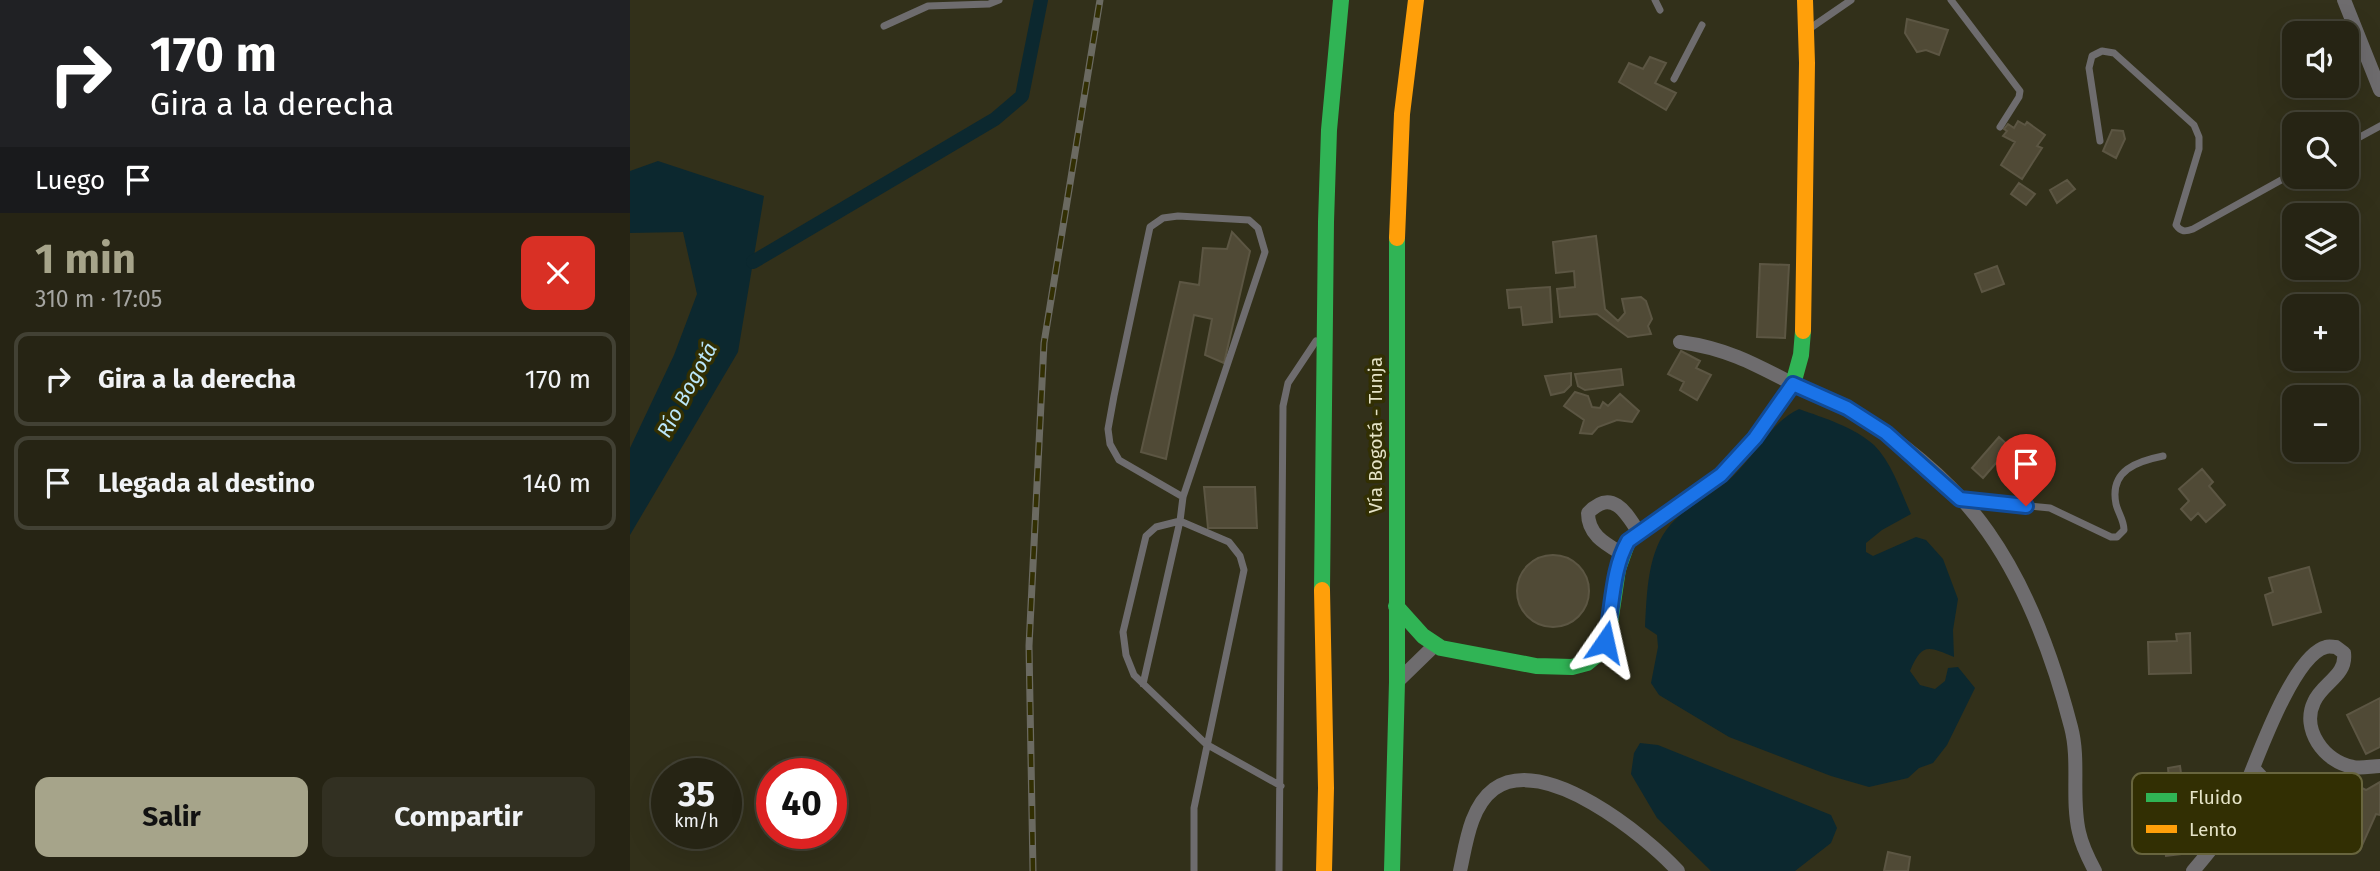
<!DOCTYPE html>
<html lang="es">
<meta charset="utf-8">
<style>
body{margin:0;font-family:"Fira Sans",sans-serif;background:#323022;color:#f1f3f6;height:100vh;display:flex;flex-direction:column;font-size:26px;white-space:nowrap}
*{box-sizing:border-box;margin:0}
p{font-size:23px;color:#a4a4a0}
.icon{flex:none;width:38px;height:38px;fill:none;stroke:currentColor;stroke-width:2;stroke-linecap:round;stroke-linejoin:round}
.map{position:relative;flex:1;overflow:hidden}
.details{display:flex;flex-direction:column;background:#262414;width:630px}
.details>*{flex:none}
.top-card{background:#202124;color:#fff;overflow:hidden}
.buttons{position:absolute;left:1652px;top:21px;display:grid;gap:14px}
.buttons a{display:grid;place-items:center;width:77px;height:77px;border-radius:14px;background:#262414;box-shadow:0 7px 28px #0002,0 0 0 2px #424134;font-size:35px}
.speed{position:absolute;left:21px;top:758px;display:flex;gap:14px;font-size:35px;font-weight:700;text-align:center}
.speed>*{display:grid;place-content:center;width:91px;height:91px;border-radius:50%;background:#262414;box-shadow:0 7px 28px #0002,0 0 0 2px #424134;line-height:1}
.speed small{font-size:18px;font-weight:400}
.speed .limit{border:10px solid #d22;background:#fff;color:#111}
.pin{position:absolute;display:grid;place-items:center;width:60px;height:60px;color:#fff;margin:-72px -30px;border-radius:50% 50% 50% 0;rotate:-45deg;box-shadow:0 0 7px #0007}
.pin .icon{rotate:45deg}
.me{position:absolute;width:77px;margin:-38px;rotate:11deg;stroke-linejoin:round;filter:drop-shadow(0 0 5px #0008)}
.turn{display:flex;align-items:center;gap:24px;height:147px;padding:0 35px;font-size:32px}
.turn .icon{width:91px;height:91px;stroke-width:2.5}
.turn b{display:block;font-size:49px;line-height:60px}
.then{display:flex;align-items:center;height:66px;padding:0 35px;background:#0003;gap:14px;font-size:26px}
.round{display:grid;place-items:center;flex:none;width:74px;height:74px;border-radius:14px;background:#323022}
.summary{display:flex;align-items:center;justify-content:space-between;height:119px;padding:0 35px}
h1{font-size:42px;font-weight:700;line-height:52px;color:#a6a48a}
.primary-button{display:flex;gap:14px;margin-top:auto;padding:14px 35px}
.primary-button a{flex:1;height:80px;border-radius:14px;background:#a6a48a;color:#111;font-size:28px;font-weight:700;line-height:80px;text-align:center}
.primary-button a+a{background:#323022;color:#f1f3f6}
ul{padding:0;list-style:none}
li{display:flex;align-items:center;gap:21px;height:94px;margin:0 14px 10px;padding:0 21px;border:4px solid #424134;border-radius:14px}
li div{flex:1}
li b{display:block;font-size:26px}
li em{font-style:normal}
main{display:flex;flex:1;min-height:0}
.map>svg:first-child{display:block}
.water{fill:#0c282f}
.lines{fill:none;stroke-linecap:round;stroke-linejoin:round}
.canal{stroke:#0c282f;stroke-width:14}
.building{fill:#504a36;stroke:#5c5643;stroke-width:2}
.lane{stroke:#6e6c6e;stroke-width:7}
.street{stroke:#6e6c6e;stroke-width:14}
.fast{stroke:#30b455;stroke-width:16}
.slow{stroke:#ff9f0a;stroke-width:16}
.rail-casing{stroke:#6b6a61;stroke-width:7}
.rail{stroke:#322f03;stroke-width:4.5;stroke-dasharray:13;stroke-linecap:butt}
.route-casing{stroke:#114b97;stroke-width:18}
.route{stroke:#1a73e8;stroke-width:12}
.labels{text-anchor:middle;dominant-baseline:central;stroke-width:7;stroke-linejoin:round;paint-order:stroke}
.street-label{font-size:19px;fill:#e5e3c7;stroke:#322f03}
.water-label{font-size:21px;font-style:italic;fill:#bbe7fa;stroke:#322f03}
.key{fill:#322f03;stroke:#68653e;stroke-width:2}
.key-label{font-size:19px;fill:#e5e3c7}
</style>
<main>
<section class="details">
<div class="top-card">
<div class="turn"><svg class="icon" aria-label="right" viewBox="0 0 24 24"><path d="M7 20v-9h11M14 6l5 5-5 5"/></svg><div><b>170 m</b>Gira a la derecha</div></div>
<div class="then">Luego<svg class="icon" aria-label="arrive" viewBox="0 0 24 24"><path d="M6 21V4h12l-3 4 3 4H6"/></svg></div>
</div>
<div class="summary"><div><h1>1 min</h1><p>310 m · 17:05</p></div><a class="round" style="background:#d93025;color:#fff"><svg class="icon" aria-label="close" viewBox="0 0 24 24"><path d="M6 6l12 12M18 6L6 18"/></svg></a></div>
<ul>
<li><svg class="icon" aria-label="right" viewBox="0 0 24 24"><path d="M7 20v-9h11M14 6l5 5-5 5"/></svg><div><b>Gira a la derecha</b></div><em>170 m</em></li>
<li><svg class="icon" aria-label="arrive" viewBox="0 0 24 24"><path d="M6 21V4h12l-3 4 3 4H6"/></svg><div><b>Llegada al destino</b></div><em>140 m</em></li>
</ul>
<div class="primary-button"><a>Salir</a><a>Compartir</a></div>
</section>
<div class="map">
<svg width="1750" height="871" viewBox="0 0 1750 871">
<rect width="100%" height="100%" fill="#32301a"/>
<path class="water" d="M28,161L134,196L108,352L0,535V448L44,355L67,294L53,232L0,233V171Z
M1169,409C1194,418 1224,427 1244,445C1262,463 1271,492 1281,514L1252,530L1236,543V552L1243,556L1286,537L1296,540L1313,559L1328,599L1323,630L1324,657C1297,646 1292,643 1280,671L1290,685L1305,689L1315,681L1318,668L1328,667L1345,688L1317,745L1303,763L1289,768L1278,778L1239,787L1201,776L1099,737L1029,695L1021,683L1028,647L1027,635L1015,627C1017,593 1017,551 1041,524C1060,503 1090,492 1109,470C1128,450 1143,421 1169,409Z
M1010,743L1028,745L1201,815L1207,828L1201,843L1165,871H1081L1027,818L1001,774L1004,753Z"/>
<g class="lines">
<path class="canal" d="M123,262L365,119L392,96L411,0"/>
</g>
<path class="building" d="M1277,19L1318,30L1309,55L1296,50L1287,52L1275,33Z
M1020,57L1036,63L1025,83L1046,93L1036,110L989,82L999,63L1013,69Z
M1388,121L1395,125L1397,122L1415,135L1407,146L1412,148L1392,179L1371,165L1385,142L1373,136L1377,131L1374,129L1378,124L1384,128Z
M1482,130L1493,131L1495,139L1486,158L1473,151Z
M1437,180L1445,189L1427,203L1420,190Z
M1389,183L1405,194L1396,205L1381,194Z
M602,232L620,251L594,363L575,355L582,319L564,315L536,459L511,452L550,282L569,285L573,248L597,249Z
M966,236L975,309L988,321L995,313L992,299L1011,297L1016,301L1022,319L1018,326L1021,334L998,337L967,314L930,317L927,289L945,287L944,271L926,273L923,242Z
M1130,264L1159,265L1155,338L1127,337Z
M1367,266L1374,284L1352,292L1345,274Z
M920,287L922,322L893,325L891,307L879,308L877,290Z
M1051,351L1070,361L1066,368L1081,375L1067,400L1050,390L1054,382L1038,374Z
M991,369L993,385L955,390L948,386L945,374Z
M941,373V385L934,392L921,395L915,376Z
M945,392L958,396L962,407L970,408L973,402L978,406L990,394L1009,411L1002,422L987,420L968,427L962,434L950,433L954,420L934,406Z
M1369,437L1380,447L1353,478L1342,468Z
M1572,469L1583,482L1579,486L1595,505L1576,522L1568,513L1561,520L1551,509L1559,501L1549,489Z
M574,487H625L627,528H578Z
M887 591a36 36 0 1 1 72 0a36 36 0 1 1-72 0Z
M1679,567L1691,612L1643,625L1635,595L1643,592L1639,578Z
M1560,633L1561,673L1519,674L1518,642L1547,641L1546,634Z
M1750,698V747L1736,754L1717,715Z
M1550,766L1553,788L1540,790L1538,768Z
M1750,782V815L1746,814L1730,850L1699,837L1722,783L1736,790Z
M1553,788L1561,853L1536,856L1527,792Z
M1258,852L1280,857L1278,871H1254Z"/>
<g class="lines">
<path class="lane" d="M1025,0L1030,10
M1321,0L1390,91L1389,97L1370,127
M254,26L298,6L359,4L369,0
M1179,29L1221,0
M1044,79L1072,25
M1470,141L1459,68L1462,56L1472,51L1484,53L1564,125L1569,137V149L1546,225C1551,232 1555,232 1563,229L1664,173
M1717,144L1750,126
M1335,500L1420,508L1481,537H1487L1494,530C1494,520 1488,513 1486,504C1479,470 1508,461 1533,456
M513,684L550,521L553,497L635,252L628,228L619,220L548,216L533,218L520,227L484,396L478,429L480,444L489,460L553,497
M1624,764L1685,829
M564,871V808L614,570L610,556L599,542L550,521L526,527L516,536L493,632L496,655L504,675L576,744L651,786
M649,871L653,406L658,383L686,341"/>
<path class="street" d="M1714,0L1750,90
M1050,342C1095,348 1123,363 1163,384C1181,393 1203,399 1221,410C1271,441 1324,483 1358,532C1398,589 1424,661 1441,727C1450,761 1441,798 1449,832C1452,846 1458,858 1465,871
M991,553C974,543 958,534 958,513C982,488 996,512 1009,533
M768,681L804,646
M830,871C836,844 840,807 864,789C914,753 1016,836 1048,871
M1563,871C1579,852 1596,832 1606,810C1621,777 1660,656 1696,647C1699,646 1703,647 1706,647L1714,653C1717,676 1692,683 1684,702C1671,729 1694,762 1723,767C1731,769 1742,766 1750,766"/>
<path class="fast" d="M692,590L696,222L699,130L711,0
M766,606L793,636L811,648L906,666L942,667L957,663L968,654L979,630L988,569L998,541L1091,475L1125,438L1163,384L1171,355L1173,331
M762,871L767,682V238"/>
<path class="slow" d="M767,238L772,114L786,0
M1173,331L1177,63L1175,0
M692,590L696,788L694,871"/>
<defs>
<path id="rail" d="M403,871L399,646L414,343L470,0"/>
</defs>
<use href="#rail" class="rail-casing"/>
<use href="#rail" class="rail"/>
</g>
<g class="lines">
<defs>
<path id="route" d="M975,642C983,609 981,571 998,541L1091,475L1125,438L1163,384L1217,408L1256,433L1330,499L1396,506"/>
</defs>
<use href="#route" class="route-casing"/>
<use href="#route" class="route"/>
</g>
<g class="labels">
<g class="street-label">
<text transform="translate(745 435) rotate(-90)">Vía Bogotá - Tunja</text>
</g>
<g class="water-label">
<text transform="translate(57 390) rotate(-62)">Río Bogotá</text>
</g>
</g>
<rect x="1502" y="773" width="230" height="81" rx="10" class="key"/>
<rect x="1516" y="793" width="31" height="9" fill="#30b455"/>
<rect x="1516" y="825" width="31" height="8" fill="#ff9f0a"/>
<g class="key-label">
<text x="1559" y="804">Fluido</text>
<text x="1559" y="836">Lento</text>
</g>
</svg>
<div class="buttons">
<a><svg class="icon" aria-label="sound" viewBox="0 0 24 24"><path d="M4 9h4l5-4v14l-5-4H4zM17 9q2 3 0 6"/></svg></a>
<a><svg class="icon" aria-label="search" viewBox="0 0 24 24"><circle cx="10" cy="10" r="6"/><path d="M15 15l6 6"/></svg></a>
<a><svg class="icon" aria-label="layers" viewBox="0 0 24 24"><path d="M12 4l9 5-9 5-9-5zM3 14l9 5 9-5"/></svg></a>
<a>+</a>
<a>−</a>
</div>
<div class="speed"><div>35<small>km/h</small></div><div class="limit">40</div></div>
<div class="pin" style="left:1396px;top:506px;background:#d93025"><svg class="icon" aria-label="arrive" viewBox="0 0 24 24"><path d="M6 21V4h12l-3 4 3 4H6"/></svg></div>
<svg class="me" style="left:975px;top:642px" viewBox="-20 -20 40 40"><path d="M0-17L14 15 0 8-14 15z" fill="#1a73e8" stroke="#fff" stroke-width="4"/></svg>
</div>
</main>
